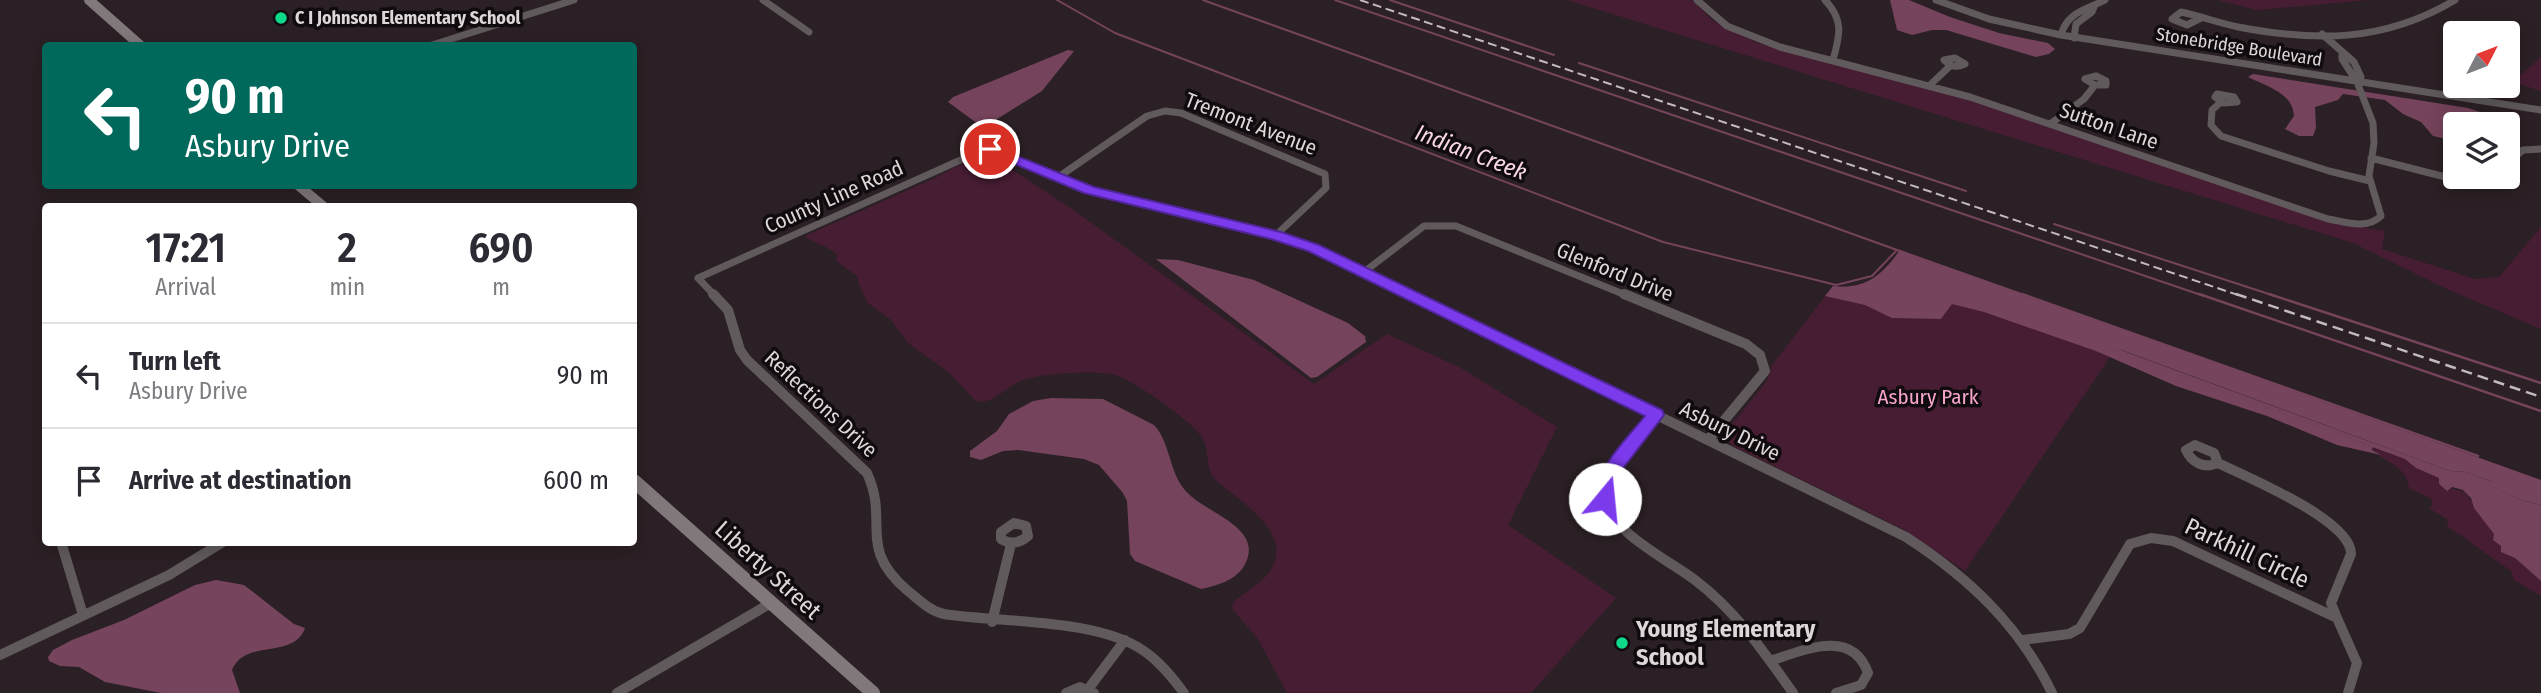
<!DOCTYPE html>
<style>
body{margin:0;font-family:"Fira Sans Condensed",sans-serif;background:#f2f2f3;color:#2b2b33;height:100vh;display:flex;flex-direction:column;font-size:26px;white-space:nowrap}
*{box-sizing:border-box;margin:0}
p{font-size:23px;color:#7c7c81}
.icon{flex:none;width:38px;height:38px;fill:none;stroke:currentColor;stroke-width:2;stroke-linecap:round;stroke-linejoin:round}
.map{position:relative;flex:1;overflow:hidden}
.side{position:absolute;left:42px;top:203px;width:595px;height:343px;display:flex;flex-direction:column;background:#fff;border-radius:7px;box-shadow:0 4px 18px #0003}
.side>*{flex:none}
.guide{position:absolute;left:42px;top:42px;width:595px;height:147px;border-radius:7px;box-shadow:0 4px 18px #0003;background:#00695c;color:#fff;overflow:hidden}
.needle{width:46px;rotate:48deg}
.tools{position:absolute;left:2443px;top:21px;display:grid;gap:14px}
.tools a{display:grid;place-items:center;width:77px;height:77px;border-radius:7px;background:#fff;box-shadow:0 4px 18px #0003;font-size:35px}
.pin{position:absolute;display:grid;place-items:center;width:60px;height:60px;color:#fff;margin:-30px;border:4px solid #fff;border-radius:50%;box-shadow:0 2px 7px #0007}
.me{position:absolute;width:77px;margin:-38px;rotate:17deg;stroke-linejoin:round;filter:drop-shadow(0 0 5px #0008)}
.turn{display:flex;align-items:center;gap:24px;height:147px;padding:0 28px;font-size:32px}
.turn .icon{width:91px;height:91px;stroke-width:2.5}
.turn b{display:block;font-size:49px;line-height:60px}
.eta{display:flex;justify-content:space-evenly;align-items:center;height:119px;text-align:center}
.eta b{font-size:42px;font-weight:600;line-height:49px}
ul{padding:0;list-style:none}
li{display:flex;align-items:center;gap:21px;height:105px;padding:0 28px;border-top:2px solid #e1e1e2}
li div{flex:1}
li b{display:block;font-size:26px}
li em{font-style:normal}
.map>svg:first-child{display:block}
.green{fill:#471d33}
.forest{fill:#77445d}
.water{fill:#75435b}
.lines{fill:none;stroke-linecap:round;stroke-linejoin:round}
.stream-far1{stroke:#75435b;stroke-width:2}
.stream{stroke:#75435b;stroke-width:2.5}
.street-far1{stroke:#605a5c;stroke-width:7}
.street{stroke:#605a5c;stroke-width:10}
.secondary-far1{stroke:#81787c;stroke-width:10}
.secondary{stroke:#81787c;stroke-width:14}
.rail-far1{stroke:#c2babe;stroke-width:2;stroke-dasharray:9 4.5;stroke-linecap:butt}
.rail{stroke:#c2babe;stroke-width:2.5;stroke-dasharray:11 6;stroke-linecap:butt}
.route{fill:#7c3aed;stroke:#51269a;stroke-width:2}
.poi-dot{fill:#0ed98a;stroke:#100b0e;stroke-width:2.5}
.labels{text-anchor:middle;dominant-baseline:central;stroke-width:7;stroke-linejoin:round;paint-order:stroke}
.far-poi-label{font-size:18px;font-weight:bold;fill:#ded7da;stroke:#100b0e;text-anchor:start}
.far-street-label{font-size:18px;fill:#ded7da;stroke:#100b0e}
.street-label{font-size:21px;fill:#ded7da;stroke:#100b0e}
.park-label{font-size:21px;fill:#f7a5cc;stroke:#100b0e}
.water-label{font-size:23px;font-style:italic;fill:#f9d7e6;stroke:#100b0e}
.near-street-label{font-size:24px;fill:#ded7da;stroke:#100b0e}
.near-poi-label{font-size:24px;font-weight:bold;fill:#ded7da;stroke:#100b0e;text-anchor:start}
</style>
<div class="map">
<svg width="2541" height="693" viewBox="0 0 2541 693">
<rect width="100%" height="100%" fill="#2b2025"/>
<path class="green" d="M1567,0H1692L1713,21L1757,43L1979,102L2326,221L2385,231L2382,249L2475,279L2499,277L2541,227V329L2449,290L2353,243Z
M2218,0H2369L2257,10Z
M2541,57V91L2513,82Z
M982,153L999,161L1075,211L1314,384L1387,334L1459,367L1557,427L1508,525L1616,598L1531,693H1287L1258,639L1233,610L1232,605L1236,600C1246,592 1258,585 1266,576C1302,535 1237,501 1214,478C1205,466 1210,450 1202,437C1193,422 1132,379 1115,375C1092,370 1045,373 1023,380C1006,385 995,405 976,401L948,372L908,343L891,320L868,303L860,287L857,276L836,261L837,254C827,245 815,245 805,236L935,178Z
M1900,250L2114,351L1965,571L1903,529L1733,446L1725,439L1726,431L1767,381L1772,365L1833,286C1866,290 1882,275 1900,250Z
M2373,447L2406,459L2422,471L2436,476L2450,488L2465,492L2502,546L2501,552L2515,558L2541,581V596L2514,580L2511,571C2489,556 2470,541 2448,527L2447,519L2430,509L2433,503L2430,498L2409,488C2406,462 2378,462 2373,447Z"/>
<path class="forest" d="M1900,250L2541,480V505L2522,500L2493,487V482L2466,472L2450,471L2116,348C2200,384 2287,414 2373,447L2372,450L2381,455L2337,445L2267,416L2176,386L2096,351L1984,312L1952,304L1941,319L1892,318L1865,305L1825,296L1833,286C1866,290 1882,275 1900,250Z
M216,580L244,585L294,624L305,628C294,660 245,638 232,670L240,693H161L105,682L79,667L60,666L49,661L48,657L53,650L72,640L124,620L195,585Z"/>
<path class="water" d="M1890,0H1909L1950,17L1999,33L2048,43L2055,49L2049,54L2036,57L1946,30H1932L1912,35L1897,30Z
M1068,50L1074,51L1042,91L989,124H978L948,102L953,97Z
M2253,74L2468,108L2483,113L2486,119L2473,124H2455V137L2446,139L2433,136L2421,122L2403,114L2385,100L2343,94L2338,100L2315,107L2316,128L2313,136H2299L2285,129L2294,116C2293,93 2266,86 2248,77Z
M1156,259L1178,260L1254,280L1348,323L1365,336L1366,342L1317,377L1311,378Z
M1951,292L1982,299L2450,471L2466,472L2493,482L2494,487L2522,500L2541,505V581L2515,558L2501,552V546L2493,540L2494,534L2474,508L2471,498L2463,490L2452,487L2447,491L2439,484V478L2416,468L2405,459L2080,339L1967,300Z
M1051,398L1103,399L1154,425C1170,442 1169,470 1184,489C1202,513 1267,526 1244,566C1236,580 1216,586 1201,589L1135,561L1130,554L1127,501L1123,493L1099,465L1084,459L1018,450L1003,451L981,460L970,457V451L997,431L1009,414L1033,401Z"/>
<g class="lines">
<path class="stream-far1" d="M1057,0L1115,33L1663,242L1836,285L1872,276L1897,250L1203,0
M1335,0L2204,296
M1390,0L1554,55
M1579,63L1966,191
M2054,224L2275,296
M1897,250L2027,296"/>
<path class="stream" d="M2022,294L2478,456
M2199,294L2541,411
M2269,294L2541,383"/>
<path class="street-far1" d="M763,0L809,32
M1697,0L1727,26L1780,47L1970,97L2328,219C2346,222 2367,230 2381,216L2369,176L2374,143L2373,123L2357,82L2342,59V52
M1825,0C1844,20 1840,35 1833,60
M1936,0L1989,19L2061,35L2541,110
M2201,18L2187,25L2172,19L2181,12C2200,16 2219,23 2238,27C2317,42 2385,42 2455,0
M2322,34L2354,62L2361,77L2357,82
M2061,35C2067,12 2086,10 2105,0
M2074,38L2076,24L2092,12L2094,7
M429,46L574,0
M1955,58L1965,64C1956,68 1951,67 1944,60Z
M2096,76L2106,81V85H2095L2085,79Z
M1930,85L1950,66
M2217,94L2234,97L2237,102L2224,103L2215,97Z
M2221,102L2212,110L2211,125L2221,136L2329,171L2370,181
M2050,124L2084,99L2095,85
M2371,158L2465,182H2480L2491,177
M2508,163L2523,150L2541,149
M1057,178L1147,116L1165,111L1181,113L1325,174L1326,188L1276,235
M1364,272L1424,226H1456L1628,296
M715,296L698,278L985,149L1105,195L1249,228L1300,243L1412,296"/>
<path class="street" d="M713,294L728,310L740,350L747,360L867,473C890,523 856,547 908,591C919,600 930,611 944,614C1001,623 1097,618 1144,651C1160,662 1172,677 1184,693
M1409,294L1906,537C1969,578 2019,625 2052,693
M1624,294L1746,344L1760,355L1765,371L1708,440
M1656,415C1638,436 1599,468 1605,500C1611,532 1670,561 1695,580C1736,611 1764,652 1793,693
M2195,445L2214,453L2218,463C2204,469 2192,463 2186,450Z
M2218,463C2246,477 2352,520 2351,554L2331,603L2337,618
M1014,523L1026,526L1028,536C1020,543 1011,545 1001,539V532Z
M61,542L83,615
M992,622L1011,544
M2023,640L2069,634L2080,628L2130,544L2151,538L2173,541L2337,618L2357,663L2348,693
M0,655L169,575L223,542
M1770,661C1804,650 1852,628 1868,673L1861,685L1836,693
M1089,688L1125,640
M617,693L771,603
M1066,693L1080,687L1094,693"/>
<path class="secondary-far1" d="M89,0L141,46
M299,186L323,206"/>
<path class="secondary" d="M634,481L873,693"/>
<path class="rail-far1" d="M1360,0L2241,296"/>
<path class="rail" d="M2236,294L2541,397"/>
</g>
<path class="route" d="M990,145L1094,187L1281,232L1319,245L1662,410L1664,415L1617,476L1611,504H1598C1586,478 1630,435 1645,416L1308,251L1271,239L1084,193L986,152V147Z"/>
<g class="poi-dot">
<circle cx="281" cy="18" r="7"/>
<circle cx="1622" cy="643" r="7"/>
</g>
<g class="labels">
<g class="far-poi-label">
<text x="295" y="18">C I Johnson Elementary School</text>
</g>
<g class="far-street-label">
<text transform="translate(2239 47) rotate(9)">Stonebridge Boulevard</text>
</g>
<g class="street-label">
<text transform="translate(1251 124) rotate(21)">Tremont Avenue</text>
<text transform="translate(2109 126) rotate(19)">Sutton Lane</text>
<text transform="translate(834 197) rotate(-24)">County Line Road</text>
<text transform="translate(1615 272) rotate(22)">Glenford Drive</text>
<text transform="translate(821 404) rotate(43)">Reflections Drive</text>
<text transform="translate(1730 431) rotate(26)">Asbury Drive</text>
</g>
<g class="park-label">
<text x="1928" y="397">Asbury Park</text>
</g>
<g class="water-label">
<text transform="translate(1471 152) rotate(21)">Indian Creek</text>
</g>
<g class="near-street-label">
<text transform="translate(2247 553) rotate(25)">Parkhill Circle</text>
<text transform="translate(768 570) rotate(42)">Liberty Street</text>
</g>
<g class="near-poi-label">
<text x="1636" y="629">Young Elementary<tspan x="1636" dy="28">School</tspan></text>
</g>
</g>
</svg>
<div class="tools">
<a><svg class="needle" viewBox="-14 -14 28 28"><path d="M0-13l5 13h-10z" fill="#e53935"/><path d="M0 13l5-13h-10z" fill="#7c7c81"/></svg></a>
<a><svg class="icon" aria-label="layers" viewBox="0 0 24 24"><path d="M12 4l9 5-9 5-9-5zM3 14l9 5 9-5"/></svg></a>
</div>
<div class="pin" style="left:990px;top:149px;background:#d93025"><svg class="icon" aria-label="arrive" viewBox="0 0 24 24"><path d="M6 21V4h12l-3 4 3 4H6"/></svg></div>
<svg class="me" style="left:1605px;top:499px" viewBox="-20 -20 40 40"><circle r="19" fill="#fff"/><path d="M0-13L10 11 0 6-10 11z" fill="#7c3aed"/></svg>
<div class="guide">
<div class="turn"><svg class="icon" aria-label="left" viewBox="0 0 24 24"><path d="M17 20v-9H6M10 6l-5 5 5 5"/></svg><div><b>90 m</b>Asbury Drive</div></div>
</div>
<section class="side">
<div class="eta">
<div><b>17:21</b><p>Arrival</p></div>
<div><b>2</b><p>min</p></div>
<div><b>690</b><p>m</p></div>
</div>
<ul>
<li><svg class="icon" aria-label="left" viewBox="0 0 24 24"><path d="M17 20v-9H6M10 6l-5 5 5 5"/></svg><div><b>Turn left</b><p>Asbury Drive</p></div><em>90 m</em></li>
<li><svg class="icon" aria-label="arrive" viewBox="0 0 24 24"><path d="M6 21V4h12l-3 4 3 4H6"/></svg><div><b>Arrive at destination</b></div><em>600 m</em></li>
</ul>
</section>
</div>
